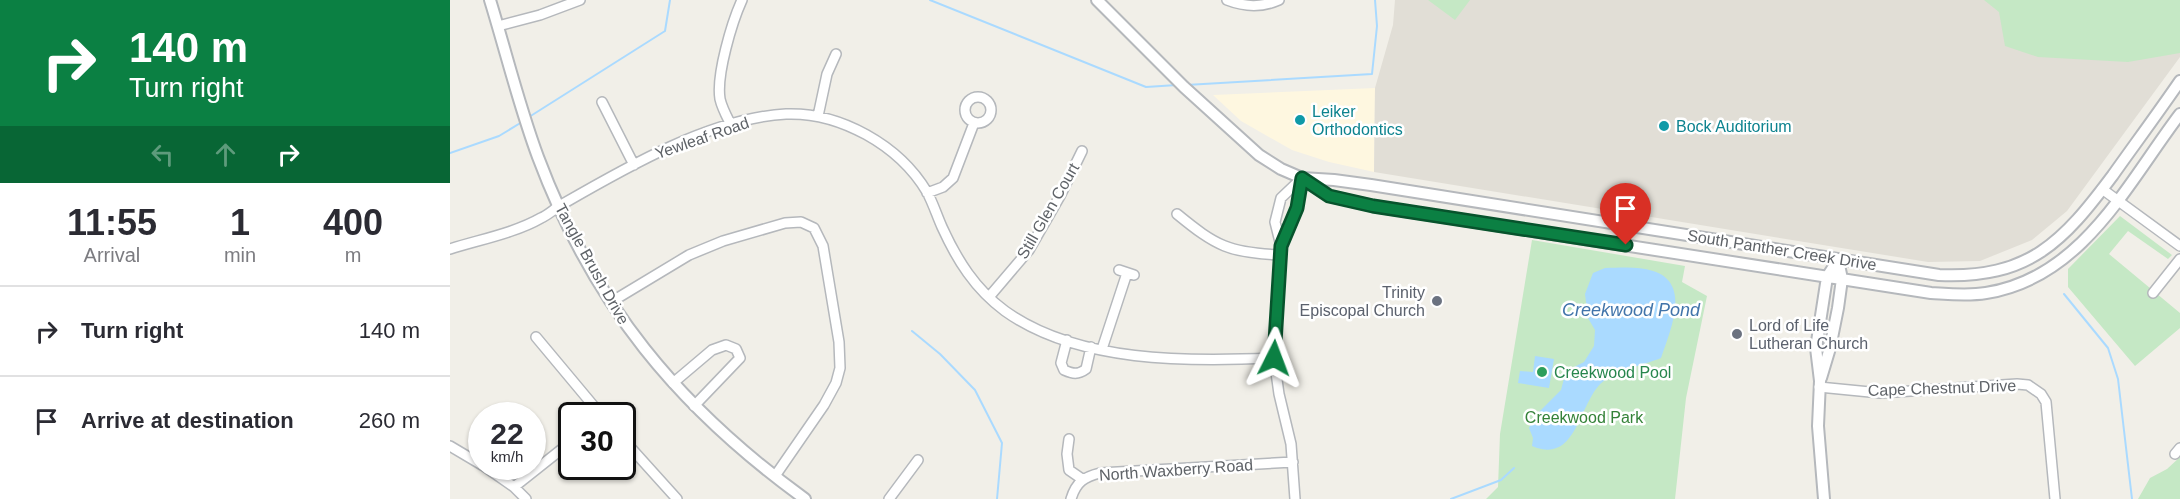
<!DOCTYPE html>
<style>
body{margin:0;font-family:Helvetica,sans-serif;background:#f2f2f3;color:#2b2b33;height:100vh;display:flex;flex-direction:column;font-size:22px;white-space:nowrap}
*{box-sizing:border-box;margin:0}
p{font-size:20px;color:#7c7c81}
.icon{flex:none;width:33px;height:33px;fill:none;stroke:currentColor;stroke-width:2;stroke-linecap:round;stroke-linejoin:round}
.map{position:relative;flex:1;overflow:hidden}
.side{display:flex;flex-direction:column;background:#fff;width:450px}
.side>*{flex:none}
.banner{background:#0b8043;color:#fff;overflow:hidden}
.speed{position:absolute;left:18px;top:402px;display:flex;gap:12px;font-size:30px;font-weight:700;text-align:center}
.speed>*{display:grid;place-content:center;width:78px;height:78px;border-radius:50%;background:#fff;box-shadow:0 2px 4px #0004;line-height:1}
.speed small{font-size:15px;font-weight:400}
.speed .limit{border:3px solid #111;border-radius:9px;background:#fff;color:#111}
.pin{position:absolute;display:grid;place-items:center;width:51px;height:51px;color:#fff;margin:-62px -26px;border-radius:50% 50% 50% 0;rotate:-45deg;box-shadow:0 0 6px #0007}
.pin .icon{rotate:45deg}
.me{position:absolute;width:66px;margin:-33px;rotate:3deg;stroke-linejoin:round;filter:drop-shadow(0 0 4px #0008)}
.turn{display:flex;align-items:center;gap:21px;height:126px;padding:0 30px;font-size:27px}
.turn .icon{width:78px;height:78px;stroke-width:2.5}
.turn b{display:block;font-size:42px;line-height:51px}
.lanes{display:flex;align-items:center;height:57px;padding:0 30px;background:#0003;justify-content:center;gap:30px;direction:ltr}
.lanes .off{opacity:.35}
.eta{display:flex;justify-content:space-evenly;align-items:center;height:102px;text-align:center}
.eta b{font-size:36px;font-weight:600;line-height:42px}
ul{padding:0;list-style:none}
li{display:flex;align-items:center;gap:18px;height:90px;padding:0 30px;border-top:2px solid #e1e1e2}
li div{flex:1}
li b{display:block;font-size:22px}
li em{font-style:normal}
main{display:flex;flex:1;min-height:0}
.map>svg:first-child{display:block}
.commercial{fill:#fef7e0}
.education{fill:#e1ded6}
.green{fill:#c5e8c5}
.water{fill:#aadaff}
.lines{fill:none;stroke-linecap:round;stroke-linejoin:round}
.stream{stroke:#aadaff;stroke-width:2}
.minor-casing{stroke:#b5b8bc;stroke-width:12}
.tertiary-casing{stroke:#b5b8bc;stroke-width:14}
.minor{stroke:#fff;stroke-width:9}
.tertiary{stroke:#fff;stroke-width:10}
.route-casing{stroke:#07532c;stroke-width:15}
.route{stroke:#0b8043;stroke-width:10}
.culture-dot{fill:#0f9aa8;stroke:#fff;stroke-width:2}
.worship-dot{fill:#6b7280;stroke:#fff;stroke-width:2}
.leisure-dot{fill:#2e9e5b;stroke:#fff;stroke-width:2}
.labels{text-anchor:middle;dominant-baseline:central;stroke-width:5;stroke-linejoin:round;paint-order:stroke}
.culture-label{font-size:16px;fill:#0d838f;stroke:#fff;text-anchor:start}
.street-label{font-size:16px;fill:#5f6368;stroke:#fff}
.worship-label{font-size:16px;fill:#5b616d;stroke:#fff;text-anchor:end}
.leisure-label{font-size:16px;fill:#27864d;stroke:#fff;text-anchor:start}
.park-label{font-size:16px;fill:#348238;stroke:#fff}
.water-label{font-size:18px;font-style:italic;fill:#4174aa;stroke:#fff}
</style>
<main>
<section class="side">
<div class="banner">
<div class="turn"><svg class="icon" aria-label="right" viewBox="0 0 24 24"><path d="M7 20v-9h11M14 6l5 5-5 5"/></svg><div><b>140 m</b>Turn right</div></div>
<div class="lanes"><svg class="icon off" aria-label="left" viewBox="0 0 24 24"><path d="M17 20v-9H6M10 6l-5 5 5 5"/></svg><svg class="icon off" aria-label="ahead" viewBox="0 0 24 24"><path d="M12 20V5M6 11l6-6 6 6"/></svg><svg class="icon" aria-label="right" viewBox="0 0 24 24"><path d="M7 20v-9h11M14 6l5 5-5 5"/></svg></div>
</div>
<div class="eta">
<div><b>11:55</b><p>Arrival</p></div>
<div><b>1</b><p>min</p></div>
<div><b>400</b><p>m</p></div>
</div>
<ul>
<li><svg class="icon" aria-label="right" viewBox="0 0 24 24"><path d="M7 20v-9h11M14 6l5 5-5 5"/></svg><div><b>Turn right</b></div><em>140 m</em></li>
<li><svg class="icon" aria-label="arrive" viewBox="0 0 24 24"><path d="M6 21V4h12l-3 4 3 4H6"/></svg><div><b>Arrive at destination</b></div><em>260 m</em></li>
</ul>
</section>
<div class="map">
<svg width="1730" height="499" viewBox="0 0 1730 499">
<rect width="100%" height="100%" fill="#f1efe8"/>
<path class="commercial" d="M925,88L924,172L879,162L842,150L791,121L763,95Z"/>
<path class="education" d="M945,0H1684L1730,50V57L1617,211L1582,240L1530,261L1478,262L924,172L925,88L943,25Z"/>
<path class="green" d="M978,0H1020L1005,20Z
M1534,0H1730V53L1678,62L1588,57L1555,46L1549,12Z
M1670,216L1722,255L1718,259L1678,231L1659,254L1730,313V328L1685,366L1618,287V269Z
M1082,240L1235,266L1232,282L1257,296L1236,398L1225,499H1036L1048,487L1050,434Z
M1730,457V499H1688L1700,478L1717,469Z"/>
<path class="water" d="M1155,268C1170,268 1188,266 1203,271C1242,283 1220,331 1211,358C1196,364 1167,371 1155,380C1128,399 1129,466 1082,446L1083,438L1079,428L1084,417L1111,390L1116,371L1134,362L1144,346L1145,330L1138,318L1135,294L1143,273Z
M1085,356L1104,359L1099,388L1068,383L1070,371L1083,372Z"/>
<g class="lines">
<path class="stream" d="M480,0L696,87L727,85
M736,85L922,74L927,26L925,0
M79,117L215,31L220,0
M0,153L49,136L72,122
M1614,294L1658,348L1668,379L1682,499
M462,331L490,354L525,390L552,443L547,499
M1001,499L1051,480L1064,468"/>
<defs>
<path id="minor" d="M777,0C795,7 811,8 829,0
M48,26L90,15L130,0
M515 110a13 13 0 1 1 26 0a13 13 0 1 1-26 0Z
M152,102L184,165
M368,116L377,74L386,54
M281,125C277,117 272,108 270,99C266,75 282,22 292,0
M1652,189L1730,246
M477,193L493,187L503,178L524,123
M727,214C766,246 779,253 831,255
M831,246L847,208L852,178
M0,249C28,240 65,233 91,218C98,215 104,209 111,205C175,168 261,118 336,114C390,112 449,145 477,192C483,203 487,216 492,227C507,260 525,289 555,311C628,363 738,362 824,358
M669,270L684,275
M1703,293L1730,259
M539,297L579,250L610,196L632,151
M161,302L239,255L273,241L335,223L351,222L364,228L373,246L389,342L390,368L386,383L374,405L325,476
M86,337L152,416
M617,340L611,363L614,370C623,374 628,375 636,369L641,347
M652,349L677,273
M223,383L262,350L276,345L286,349L290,358L244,406
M1369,387L1430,393L1567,384L1578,385L1591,394L1596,402L1605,499
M172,438L227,499
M619,439L617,454L619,470L632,479
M0,446L32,465
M1725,454L1730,448
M34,466L64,487L76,499
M64,487L122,441
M439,499L468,460
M621,499C626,482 634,477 650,473L843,462
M845,499L841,444L829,394L824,358L831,246L825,222L831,198L852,178"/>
<path id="tertiary" d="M40,0C56,52 69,106 88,157C143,304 228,407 355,499
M647,0L734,87L809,155L831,169L852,178L879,196L923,206L1481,293C1499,294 1518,296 1536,293C1632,278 1677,184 1730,114
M852,178L884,180L921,185L1489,275C1579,279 1613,242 1663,175C1685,144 1708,113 1730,81
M1371,378L1380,348L1388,308L1392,279L1388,260
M1374,499L1368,426L1370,381L1366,348L1377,277L1388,260"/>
</defs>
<use href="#minor" class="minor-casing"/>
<use href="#tertiary" class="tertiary-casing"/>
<use href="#minor" class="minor"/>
<use href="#tertiary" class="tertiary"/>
</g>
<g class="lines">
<defs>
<path id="route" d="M824,358L831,246L847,208L852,178L879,196L923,206L1176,245"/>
</defs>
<use href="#route" class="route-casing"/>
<use href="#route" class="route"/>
</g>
<g class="culture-dot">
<circle cx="850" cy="120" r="6"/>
<circle cx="1214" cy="126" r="6"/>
</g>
<g class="worship-dot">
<circle cx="987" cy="301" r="6"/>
<circle cx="1287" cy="334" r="6"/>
</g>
<circle class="leisure-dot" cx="1092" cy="372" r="6"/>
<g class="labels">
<g class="culture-label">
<text x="862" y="111">Leiker<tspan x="862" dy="18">Orthodontics</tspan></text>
<text x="1226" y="126">Bock Auditorium</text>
</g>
<g class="street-label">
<text transform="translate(252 138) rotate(-19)">Yewleaf Road</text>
<text transform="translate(598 211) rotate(-60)">Still Glen Court</text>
<text transform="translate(1332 250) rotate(9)">South Panther Creek Drive</text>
<text transform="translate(142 264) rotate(61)">Tangle Brush Drive</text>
<text transform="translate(1492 388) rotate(-2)">Cape Chestnut Drive</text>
<text transform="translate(726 470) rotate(-4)">North Waxberry Road</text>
</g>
<g class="worship-label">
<text x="975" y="292">Trinity<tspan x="975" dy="18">Episcopal Church</tspan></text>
<text x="1299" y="325" text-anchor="start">Lord of Life<tspan x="1299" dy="18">Lutheran Church</tspan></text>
</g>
<g class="leisure-label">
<text x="1104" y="372">Creekwood Pool</text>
</g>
<g class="park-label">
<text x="1134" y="417">Creekwood Park</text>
</g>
<g class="water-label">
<text x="1181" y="310">Creekwood Pond</text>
</g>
</g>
</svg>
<div class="speed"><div>22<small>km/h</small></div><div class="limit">30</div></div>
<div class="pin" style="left:1176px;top:245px;background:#d93025"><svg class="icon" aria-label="arrive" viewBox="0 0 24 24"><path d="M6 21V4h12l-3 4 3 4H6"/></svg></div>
<svg class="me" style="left:824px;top:358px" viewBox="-20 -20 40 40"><path d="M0-17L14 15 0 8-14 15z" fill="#0b8043" stroke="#fff" stroke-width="4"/></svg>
</div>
</main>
